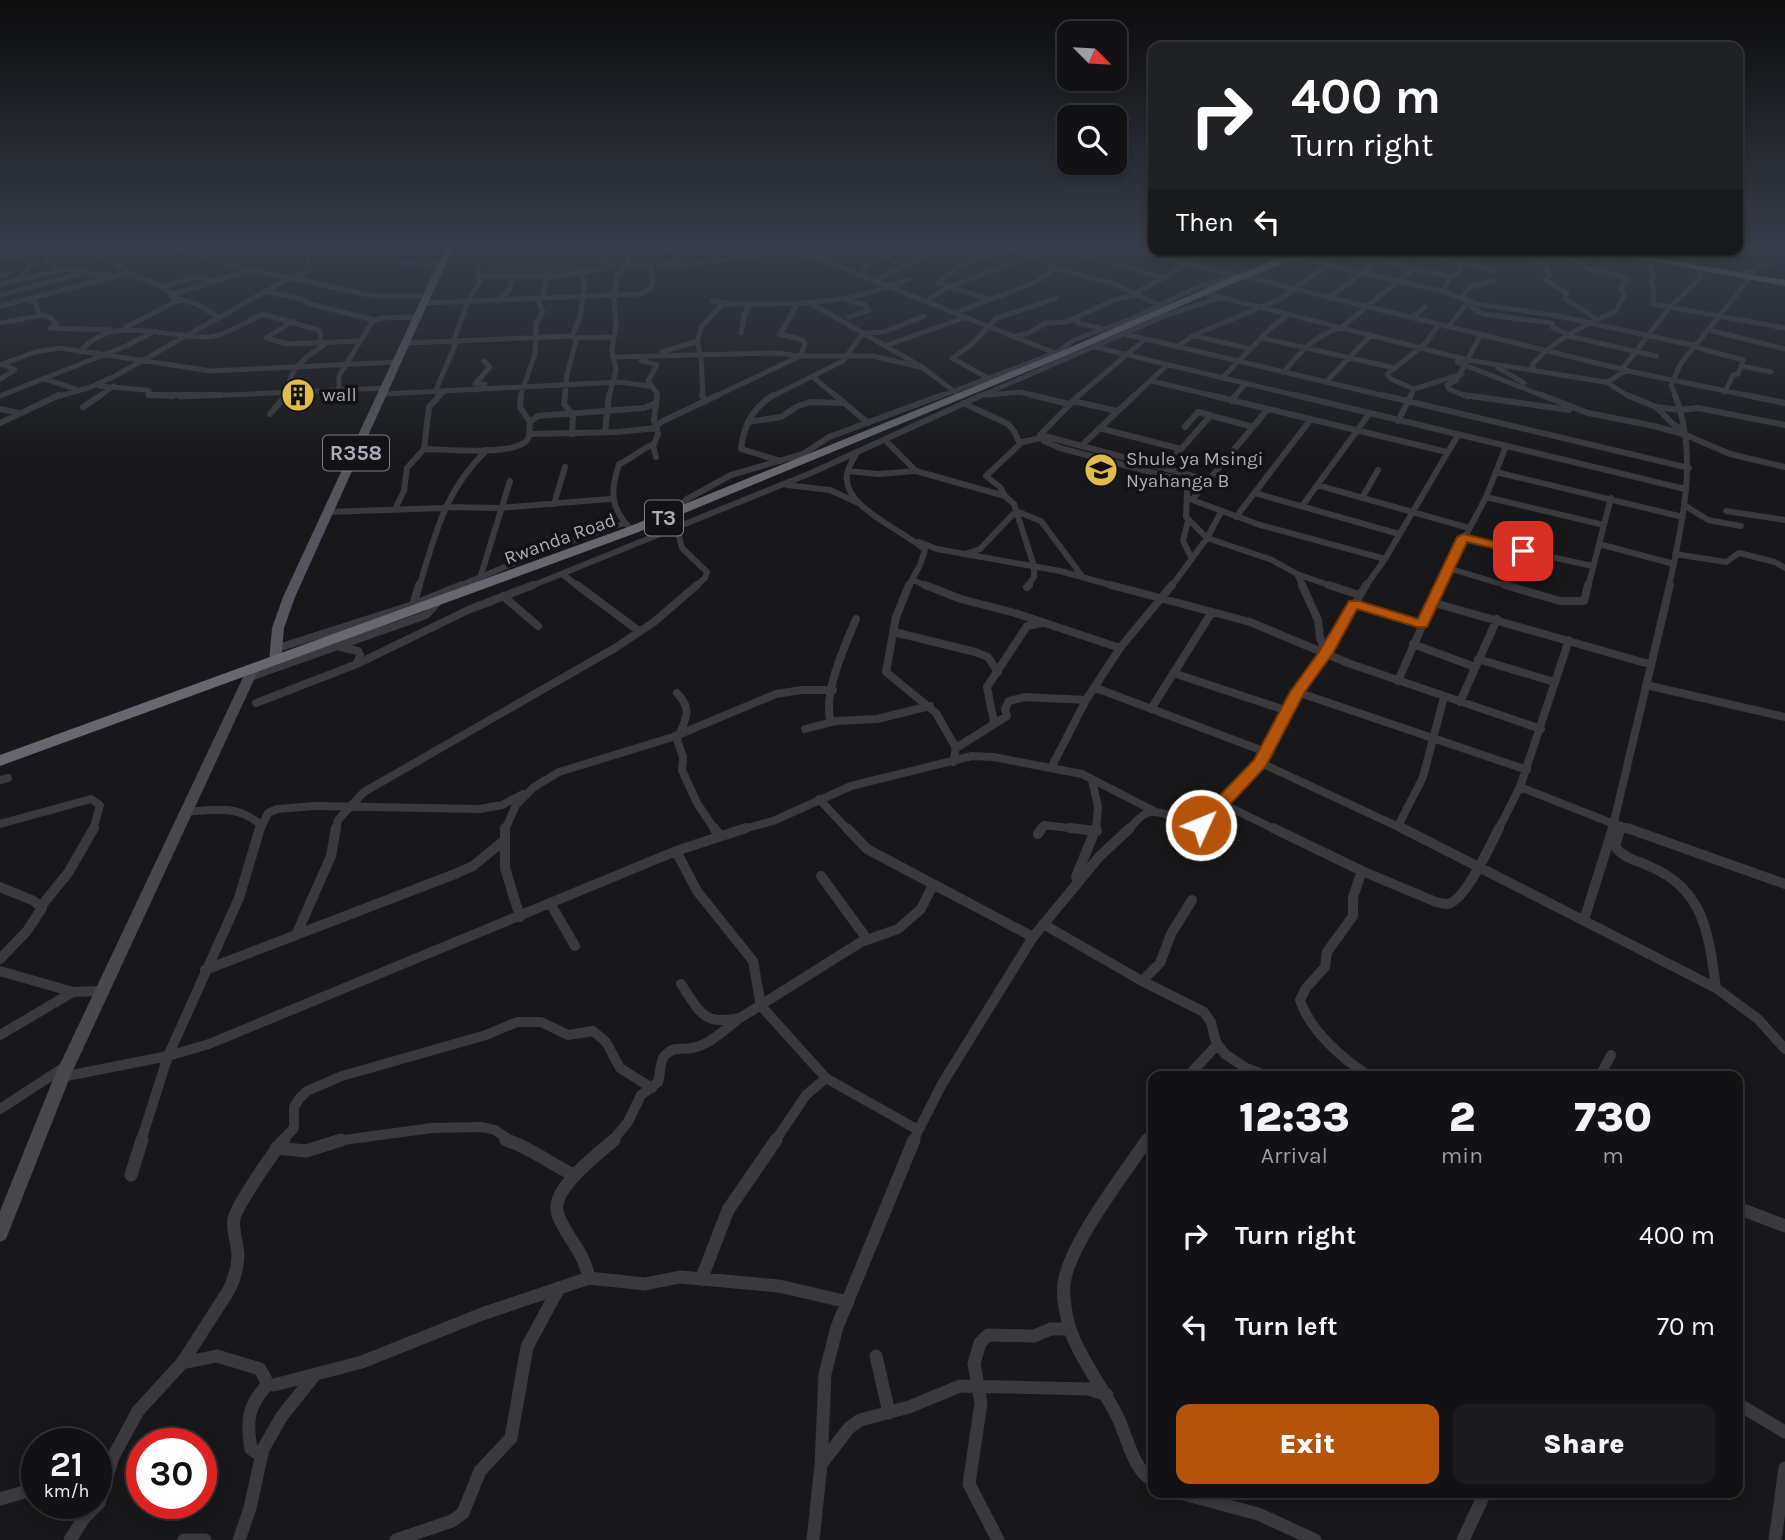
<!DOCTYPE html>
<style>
body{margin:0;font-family:Karla,sans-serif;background:#1b1b1d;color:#f1f3f6;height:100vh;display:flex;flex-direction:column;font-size:26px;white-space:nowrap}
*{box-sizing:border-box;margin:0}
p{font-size:23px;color:#9c9ea0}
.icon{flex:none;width:38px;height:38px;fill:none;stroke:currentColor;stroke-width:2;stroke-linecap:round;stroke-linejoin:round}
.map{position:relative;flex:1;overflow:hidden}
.details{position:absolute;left:1148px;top:1071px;width:595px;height:427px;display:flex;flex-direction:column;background:#121214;border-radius:14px;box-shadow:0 4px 10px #0003,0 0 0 2px #313234}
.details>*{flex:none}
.banner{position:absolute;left:1148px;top:42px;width:595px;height:214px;border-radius:14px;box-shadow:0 4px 10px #0003,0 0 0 2px #313234;background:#202124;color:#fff;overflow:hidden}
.needle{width:46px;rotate:114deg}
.controls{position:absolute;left:1057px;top:21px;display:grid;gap:14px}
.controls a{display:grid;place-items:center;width:70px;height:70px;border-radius:14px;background:#121214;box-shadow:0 4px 10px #0003,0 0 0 2px #313234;font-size:35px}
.speed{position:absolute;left:21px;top:1428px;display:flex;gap:14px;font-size:35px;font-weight:700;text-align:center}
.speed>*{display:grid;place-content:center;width:91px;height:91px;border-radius:50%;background:#121214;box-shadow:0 4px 10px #0003,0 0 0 2px #313234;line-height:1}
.speed small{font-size:18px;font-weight:400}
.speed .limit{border:10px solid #d22;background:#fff;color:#111}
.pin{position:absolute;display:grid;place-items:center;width:60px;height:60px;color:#fff;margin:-30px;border-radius:14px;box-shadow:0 4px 10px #0006}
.me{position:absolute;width:77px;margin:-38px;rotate:46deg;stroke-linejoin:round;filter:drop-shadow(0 0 5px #0008)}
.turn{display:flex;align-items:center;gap:24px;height:147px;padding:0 28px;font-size:32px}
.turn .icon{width:91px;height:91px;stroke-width:2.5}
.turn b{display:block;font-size:49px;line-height:60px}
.then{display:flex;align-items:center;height:66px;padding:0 28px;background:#0003;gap:14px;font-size:26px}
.eta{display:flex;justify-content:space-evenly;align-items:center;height:119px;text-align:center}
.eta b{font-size:42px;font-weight:800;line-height:49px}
.cta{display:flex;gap:14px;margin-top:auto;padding:14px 28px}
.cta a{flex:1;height:80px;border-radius:14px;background:#b45309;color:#fff;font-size:28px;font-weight:800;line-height:80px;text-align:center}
.cta a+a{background:#1b1b1d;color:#f1f3f6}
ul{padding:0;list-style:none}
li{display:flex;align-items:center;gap:21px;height:91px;padding:0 28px}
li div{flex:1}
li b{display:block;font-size:26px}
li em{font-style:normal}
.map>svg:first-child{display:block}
.built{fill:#242426}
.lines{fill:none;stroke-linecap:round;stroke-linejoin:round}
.street-far4{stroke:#39393e;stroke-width:5}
.street-far3{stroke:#39393e;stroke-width:6}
.street-far2{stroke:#39393e;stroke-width:8}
.street-far1{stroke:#39393e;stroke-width:10}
.street{stroke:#39393e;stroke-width:13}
.secondary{fill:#47484e;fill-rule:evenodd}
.primary{fill:#55565d;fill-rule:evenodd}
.highway{fill:#66676f;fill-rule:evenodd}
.route{fill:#b45309;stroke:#753606;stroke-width:2}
.labels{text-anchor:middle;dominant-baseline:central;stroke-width:7;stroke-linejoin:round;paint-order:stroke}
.far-poi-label{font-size:19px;fill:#abaeb8;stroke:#131315;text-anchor:start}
.far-street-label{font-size:19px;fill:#abaeb8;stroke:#131315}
.shield{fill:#131315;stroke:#7d8087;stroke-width:2}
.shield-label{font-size:21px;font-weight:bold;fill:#abaeb8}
</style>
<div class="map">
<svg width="1785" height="1540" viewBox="0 0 1785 1540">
<rect width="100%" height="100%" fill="#18181a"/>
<path class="built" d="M581,249L573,273L482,277L494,252Z"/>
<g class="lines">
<path class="street-far4" d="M176,248L233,266L374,296H428
M598,248L603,253L601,262L607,264L653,266
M665,248H696
M783,248L822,260L1055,353
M870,248L906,267
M1060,248L1164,278
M1123,248L1237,276
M0,249L8,248
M80,250L114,262L129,273L163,287L175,297L172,298L195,303L218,317
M1261,250L1442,291L1478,304L1558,316L1696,346
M1399,250L1495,270
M1490,250L1494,251
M1533,250L1532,258L1545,265L1550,276L1545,280L1567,293L1565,299L1595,318
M1338,251L1451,277
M1533,251L1572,259L1591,270L1601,271
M471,254L486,248
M603,254L632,248
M0,258H17L32,264L18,280
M1306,258L1343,250
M822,260L843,248
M1653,261L1650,266L1654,276L1651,282L1654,289L1653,304L1785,328
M395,262L441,265
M666,263L707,248
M659,266C703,265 745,255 789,251
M1054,268L1112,283L1161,306
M57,270L55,265L46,259L50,253L100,248
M1745,273L1754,272L1760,266L1785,261
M0,275L7,274
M861,276L867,265L903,248
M1243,276L1633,372L1755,397
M478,277L550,276
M300,278L297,275L310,269L306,248
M877,282L880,278L934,252
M0,284L65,269L111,276
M163,287L196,277L215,282
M264,291L303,299L309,304L375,320
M1442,291L1451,277L1459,272L1460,264L1472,250
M1136,292L1164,278L1205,250
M1204,293L1468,360L1605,382C1615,381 1618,372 1628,371
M0,295L80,274
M171,295L250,270
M1329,298L1392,250
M1461,298L1470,287L1494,281
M27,299L36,303L39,314L51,318L56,324L50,328L111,330
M500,299L509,290L512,277
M990,299L937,283L965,263L1012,249
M846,300L865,305L869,310L849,317
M712,301C726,305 740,304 755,304C815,304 852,302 909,279
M929,302L930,298L949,287L1052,248
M425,303L641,294L651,288L653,276L648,265
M814,305L922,367L955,392
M0,306L129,273
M1471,307L1483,314L1552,323V327L1569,335
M955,313L1036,282L1054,269L1047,261L1013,248
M1078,317V323L1099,328L1101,331
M1412,317L1425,307
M293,321L266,338L288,344L359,341
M0,323L42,315
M1449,326L1469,301
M126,327L179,300
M1709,330L1785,349
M741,333L744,315L750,304
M861,333L884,332L924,316
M1125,334L1389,397
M1016,336L1029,333L1046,323L1066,322L1114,300L1140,294
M1195,336L1251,349
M1568,336L1656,356
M574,338L614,337
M1262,338L1395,368
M407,343L572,336
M453,343L468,301L480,281L477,262L468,248
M885,346L966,317
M1095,347L1302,397
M1177,347L1194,335L1280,299L1328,265
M1695,347L1743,360L1738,374L1733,375L1725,392
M80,352C111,313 166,338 208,337C225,336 247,321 263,314L318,330L321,335L319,343
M662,352L697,341
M612,357L777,353L800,356H873L924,368
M641,360L657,365L648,381L657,393V397
M1457,362L1546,397
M0,365L35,352L60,348L211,371L397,362
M1741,366L1771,372
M1497,367L1524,383
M1623,368L1669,308L1700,278L1699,268
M1534,369L1532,365C1555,338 1585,325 1616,311L1624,295L1621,288L1628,279L1601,271L1615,254
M1283,373C1299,353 1316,334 1342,327L1436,250
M813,377L837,397
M988,378L952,358L971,345L997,318L1057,298
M1222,378L1272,327L1288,315
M0,379L15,370L2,364
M45,379L76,389
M1152,381L1218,397
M1326,382L1370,336
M1606,382L1630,397
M99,386L146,390L149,391L148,395L173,397
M1414,389L1462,374
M339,390V376L372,322L380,318L418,317
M478,390L485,384H475L490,367L484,361
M435,392L456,343
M384,394L619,382L650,386
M987,395L1020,392L1040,397
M0,396L126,346L155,331
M56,397L91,387L115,376L291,277
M98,397L114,386
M180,397L386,388
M284,397L289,392C286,369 309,355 325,344
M437,397L444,392
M520,397L535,354L536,323L543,312L538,301L542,297L547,278L607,268
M565,397L567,374L576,341L572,336L580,317L585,282L579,274
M609,397L616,370L612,350L616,324L614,302L617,275L626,266L630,248
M703,397L701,356L697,341L702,326L722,305
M714,397L800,356L805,344L803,340L779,334C788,325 789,316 796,306
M771,397L843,361L862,334
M938,397L1056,353L1074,340L1131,319L1196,288L1235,276
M978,397L1167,315L1222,297
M1077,397L1145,339
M1133,397L1167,365
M1234,397L1245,384
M1410,397L1414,389L1391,379L1387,374L1426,343L1439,324
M1468,397L1449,389L1447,385L1456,381L1481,334
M1676,397L1671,385L1681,363L1751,277"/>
<path class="street-far3" d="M149,395H221
M521,395L520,407L530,422
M565,395L564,404L573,415L572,434
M702,395L705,402
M773,395C752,409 744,424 741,449L781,461
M835,395L868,423
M1032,395L1069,404
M1079,395L1040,435L1044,441L1060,448L1203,486
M1210,395L1447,452
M1295,395L1685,489
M1382,395L1689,468
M1464,395L1569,410
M1542,395L1588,413L1654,426L1686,435L1730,454L1785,467
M1627,395L1656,407L1680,410L1698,408L1785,425
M1746,395L1785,403
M1073,401L1117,411
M1231,401L1236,395
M963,403L1008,424L1014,431L1020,444
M83,407L101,395
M1656,407L1674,425L1682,428
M0,409L19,413
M270,414L286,395
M1398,421L1411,395
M748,422L781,417L798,406L811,402L842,403
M0,423L59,395
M656,426L654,420L657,395
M1185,427L1198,412L1253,427
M1099,428L1181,449
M605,432L609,395
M530,434L617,432L657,428
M1041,435L1208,480
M887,438L888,443L916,471
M653,445L656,457
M1081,446L1135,395
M424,449L429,407L440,395
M856,454C853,460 848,467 847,474C841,507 904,530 925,550L920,565L908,587
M848,471L878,474L916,471L1005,496L1014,504L1034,566V577L1027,587
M1161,472L1211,415
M1496,472L1683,517
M1183,481L1187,491L1186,517L1207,538L1272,560L1297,574L1334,587
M787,485L830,490L856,502
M1317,485L1469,528
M1255,493L1399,534
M1005,496L1000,487L986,476L1022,442L1041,438
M1486,497L1604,525
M1187,498L1260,525L1385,559
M1362,498L1378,470
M1192,500L1268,409
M554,504L565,467
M1684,505L1708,520L1741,526
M1302,506L1369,414
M445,507L499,508L610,499
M690,508L684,502L687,499L731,475L803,454L829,437L942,395
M395,509L404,491L407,468L424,449C444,449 517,457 528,439C530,434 529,427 530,422L538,416L644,408L656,403
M1726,511L1785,520
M328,512L444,508
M1236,517L1311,419
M1188,521L1183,541L1192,559
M677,529L682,548L707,572L705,578L695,587
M632,530C610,509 610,492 619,464C632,459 640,449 654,444L658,434L656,426L661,422L718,395
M1463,537L1592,566
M919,542L937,549L1060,571L1118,587
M1599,544L1674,564
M968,553L980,549L1016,511L1041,521L1082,576
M1675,554L1726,562L1739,553L1775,562L1785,568
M1448,568L1511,587
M562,574L579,587
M1297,574L1303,587
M481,575L510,481
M913,580L929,587
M419,587C436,533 444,491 487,450
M457,587L538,553L624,523
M529,587L811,473L982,395
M1171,587L1207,538L1221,512
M1365,587L1385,559L1458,435
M1439,587L1486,497L1506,446
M1588,587L1611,498
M1669,587C1682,524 1699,456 1675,395"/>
<path class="street-far2" d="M577,585L639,631
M909,585L896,617L886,672L936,713L956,748L953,762
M925,585L961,599L1015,613L1120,648
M1111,585L1250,622L1348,663L1541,729
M1302,585L1318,620L1320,638L1326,653
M1329,585L1359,595
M1505,585L1560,601H1584L1588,585
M1027,587L1029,585
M503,596L538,626
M1431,602L1649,664
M1354,604L1422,625
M413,605L419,585
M894,632L975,652L988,657L998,672
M1413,644L1475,667
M340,647L358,651L360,655L357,664
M275,649L413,605L462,585
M1478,659L1554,682
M1173,673L1288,711
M250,677L426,615L438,602
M1398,681L1440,585
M1646,685L1785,717
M1096,688L1266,752
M1297,692L1527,770
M677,693C694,711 685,719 677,740L683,757L682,770L697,803L715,830
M1460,702L1497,619
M256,703L357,664L468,610L533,585
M1151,709L1212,612
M831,722C822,694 845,646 856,619
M994,722L987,687L1027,626L1042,623
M805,729L836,721L877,719L930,706
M956,748L1007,716L1005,709L1009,701L1025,697L1086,700
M1261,763L1405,830
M1051,768L1086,700L1120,648L1172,585
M0,780L8,778
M1092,780L1098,807L1096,830
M1520,787L1614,824L1619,830
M819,799L848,830
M1223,804L1276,830
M186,812C214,809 238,805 261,825
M0,824L91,799L100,805L93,830
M1616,824L1632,830
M1398,826L1423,777L1444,697
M260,830L268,813L277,809L315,806L480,809L502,805L523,794
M336,830L338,820L364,792L615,648L654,622L697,585
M505,830L516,805L534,787L559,772L673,737L776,694L802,690H833
M740,830L773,821L851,786L972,756L993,757L1082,774L1156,812
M1041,830L1044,825L1085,830
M1128,830C1133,825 1139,817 1145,814C1160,806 1184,825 1201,825L1261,763L1297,692L1326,653L1366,585
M1498,830L1520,787L1569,640
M1612,830L1670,585"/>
<path class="street-far1" d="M505,828V868L520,917
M714,828L719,835
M847,828L867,849L1033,937
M1070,828L1097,831
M1273,828L1362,871L1436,902C1440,903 1443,904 1447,904C1465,902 1491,844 1499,828
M1402,828L1716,988L1758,1019L1785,1049
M1617,828L1620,831L1615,846C1622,858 1639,861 1651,867C1705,890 1709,936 1716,988
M1627,828L1785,884
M1038,834L1042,828
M676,851L697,891L753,961L761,1006L826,1078L918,1130
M1362,871L1353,897V916L1327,952L1325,967L1306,988L1300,1000C1310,1031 1343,1059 1369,1076
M821,876L867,939
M1076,877L1096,828
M0,887L34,901L42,908L27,931L0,959
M550,903L575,946
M42,905L68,873L94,828
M1584,920L1613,828
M1043,924L1142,981L1204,1012L1211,1022L1216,1042L1225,1054L1246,1068L1267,1076
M297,933L331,856L336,828
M205,970L455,874L473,866L501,843
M0,971L73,992L102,991
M1142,981L1160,963L1171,934L1192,900
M681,984C700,1012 703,1026 740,1018L861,942L898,929L921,909L933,885
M0,1035L73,992
M1188,1076L1217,1045
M1600,1076L1611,1055
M62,1077L168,1056L209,1044L676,851L746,828
M0,1109L66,1066
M141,1141L168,1056L239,898L260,828
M282,1141L294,1128V1107L299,1099L307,1091L342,1076L486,1035L517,1022H541L568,1035L593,1031L606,1042L620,1068L652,1088
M336,1141L432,1128L482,1127L495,1130L511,1141
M612,1141L628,1122L641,1095L658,1082C661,1073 659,1062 665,1055C674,1046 681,1050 692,1048C710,1045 725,1029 740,1018
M775,1141L806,1095L826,1078
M913,1141L942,1084L1033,937L1099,857L1130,828
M1146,1141L1153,1130"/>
<path class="street" d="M506,1140C530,1147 550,1164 574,1175
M1147,1140C1124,1174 1068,1246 1064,1284C1062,1298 1066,1313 1069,1326C1076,1351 1102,1388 1115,1412C1127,1433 1131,1468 1153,1481
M276,1148L306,1151L341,1140
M131,1175L142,1140
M1738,1208L1785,1226
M589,1278C583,1249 567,1239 558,1215C548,1191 598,1154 614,1140
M701,1280L728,1210L776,1140
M876,1356L889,1413
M182,1363L217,1356L260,1369L268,1384L274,1385L362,1362L482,1314L589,1278L645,1284L680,1277L779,1286L848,1302
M1738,1404L1785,1432
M261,1456L251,1449C246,1421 248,1405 268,1384
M822,1463L849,1428L860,1420L909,1407L960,1386L1089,1389L1107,1395
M1180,1493L1258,1514L1315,1540
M0,1499L31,1490
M70,1540L84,1518L99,1503L113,1457L138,1411L182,1363L229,1290C235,1277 240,1261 237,1247C236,1237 232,1229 234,1219C235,1208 274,1151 284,1140
M184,1540H205
M239,1540L250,1508L263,1449L282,1416L314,1376
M396,1540L452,1521L463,1513L480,1471L511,1438L527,1347L559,1288
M813,1540L821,1465L825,1374L837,1327L914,1140
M998,1540L969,1484L981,1403L974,1364L980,1343L988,1335L1034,1336L1051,1329H1070
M1463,1540L1485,1493
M1775,1540L1785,1468"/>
<path class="secondary" d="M253,666L259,669L70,1077L6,1239L0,1242V1211L54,1077L247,669Z"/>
<path class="primary" d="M445,248H453L295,597L284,628L281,661L279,664H271L269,661L272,628L283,597Z"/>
<path class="highway" d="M1307,250H1322L1243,279L1063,357L636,533L0,766V755L628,527L1057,353L1237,275L1287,255Z
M1589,250H1608L1785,280V286Z"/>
</g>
<linearGradient id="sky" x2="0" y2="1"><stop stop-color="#0d0d0e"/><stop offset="0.53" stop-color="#373d49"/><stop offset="1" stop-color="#373d49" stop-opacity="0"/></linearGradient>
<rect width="1785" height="464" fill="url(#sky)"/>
<path class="route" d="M1463,534L1527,549L1529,551L1523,555L1467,542L1427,627H1417L1357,609L1333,653L1304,693L1266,766L1207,829H1195L1193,825L1195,821L1254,760L1290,692L1319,652L1349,601H1359L1418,619L1457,537Z"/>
<defs>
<symbol id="building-disc" viewBox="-11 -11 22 22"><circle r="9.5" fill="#e0bd49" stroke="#131315"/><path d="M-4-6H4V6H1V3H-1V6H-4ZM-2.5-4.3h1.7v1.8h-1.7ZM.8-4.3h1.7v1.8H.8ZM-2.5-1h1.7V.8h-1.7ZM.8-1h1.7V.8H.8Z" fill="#111"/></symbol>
<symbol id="school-disc" viewBox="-11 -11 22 22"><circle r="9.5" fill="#e0bd49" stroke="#131315"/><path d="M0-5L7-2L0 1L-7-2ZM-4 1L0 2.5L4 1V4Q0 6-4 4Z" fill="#111"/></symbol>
</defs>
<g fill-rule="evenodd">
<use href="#building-disc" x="279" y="376" width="38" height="38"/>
<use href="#school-disc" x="1082" y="451" width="38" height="38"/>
</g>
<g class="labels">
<g class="far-poi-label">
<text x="322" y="395">wall</text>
<text x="1126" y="459">Shule ya Msingi<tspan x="1126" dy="22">Nyahanga B</tspan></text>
</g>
<g class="far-street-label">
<text transform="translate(560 539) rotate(-20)">Rwanda Road</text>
</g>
<g class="shield">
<rect x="323" y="435.5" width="66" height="35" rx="5"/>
<rect x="645" y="500.5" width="38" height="35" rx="5"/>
</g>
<g class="shield-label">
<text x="356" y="453">R358</text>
<text x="664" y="518">T3</text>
</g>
</g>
</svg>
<div class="controls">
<a><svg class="needle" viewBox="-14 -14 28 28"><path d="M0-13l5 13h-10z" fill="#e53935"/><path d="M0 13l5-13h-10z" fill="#9c9ea0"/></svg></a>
<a><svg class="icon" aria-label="search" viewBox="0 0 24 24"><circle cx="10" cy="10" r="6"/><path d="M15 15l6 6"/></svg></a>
</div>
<div class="speed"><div>21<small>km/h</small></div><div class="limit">30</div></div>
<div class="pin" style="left:1523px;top:551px;background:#d93025"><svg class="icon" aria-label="arrive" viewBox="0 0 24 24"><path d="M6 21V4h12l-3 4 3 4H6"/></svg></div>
<svg class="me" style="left:1201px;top:825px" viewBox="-20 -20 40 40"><circle r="17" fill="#b45309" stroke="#fff" stroke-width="3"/><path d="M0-11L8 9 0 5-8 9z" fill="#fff"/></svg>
<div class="banner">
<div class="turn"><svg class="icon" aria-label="right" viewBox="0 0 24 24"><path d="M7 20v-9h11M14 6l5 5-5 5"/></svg><div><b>400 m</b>Turn right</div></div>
<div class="then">Then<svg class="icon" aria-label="left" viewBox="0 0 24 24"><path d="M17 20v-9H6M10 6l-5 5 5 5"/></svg></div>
</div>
<section class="details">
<div class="eta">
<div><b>12:33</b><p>Arrival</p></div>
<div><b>2</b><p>min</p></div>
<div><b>730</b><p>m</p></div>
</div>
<ul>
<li><svg class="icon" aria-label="right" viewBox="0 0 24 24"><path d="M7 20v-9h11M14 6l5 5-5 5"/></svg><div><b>Turn right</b></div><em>400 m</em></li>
<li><svg class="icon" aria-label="left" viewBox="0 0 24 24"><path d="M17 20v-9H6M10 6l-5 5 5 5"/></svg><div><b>Turn left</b></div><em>70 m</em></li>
</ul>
<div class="cta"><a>Exit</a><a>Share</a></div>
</section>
</div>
